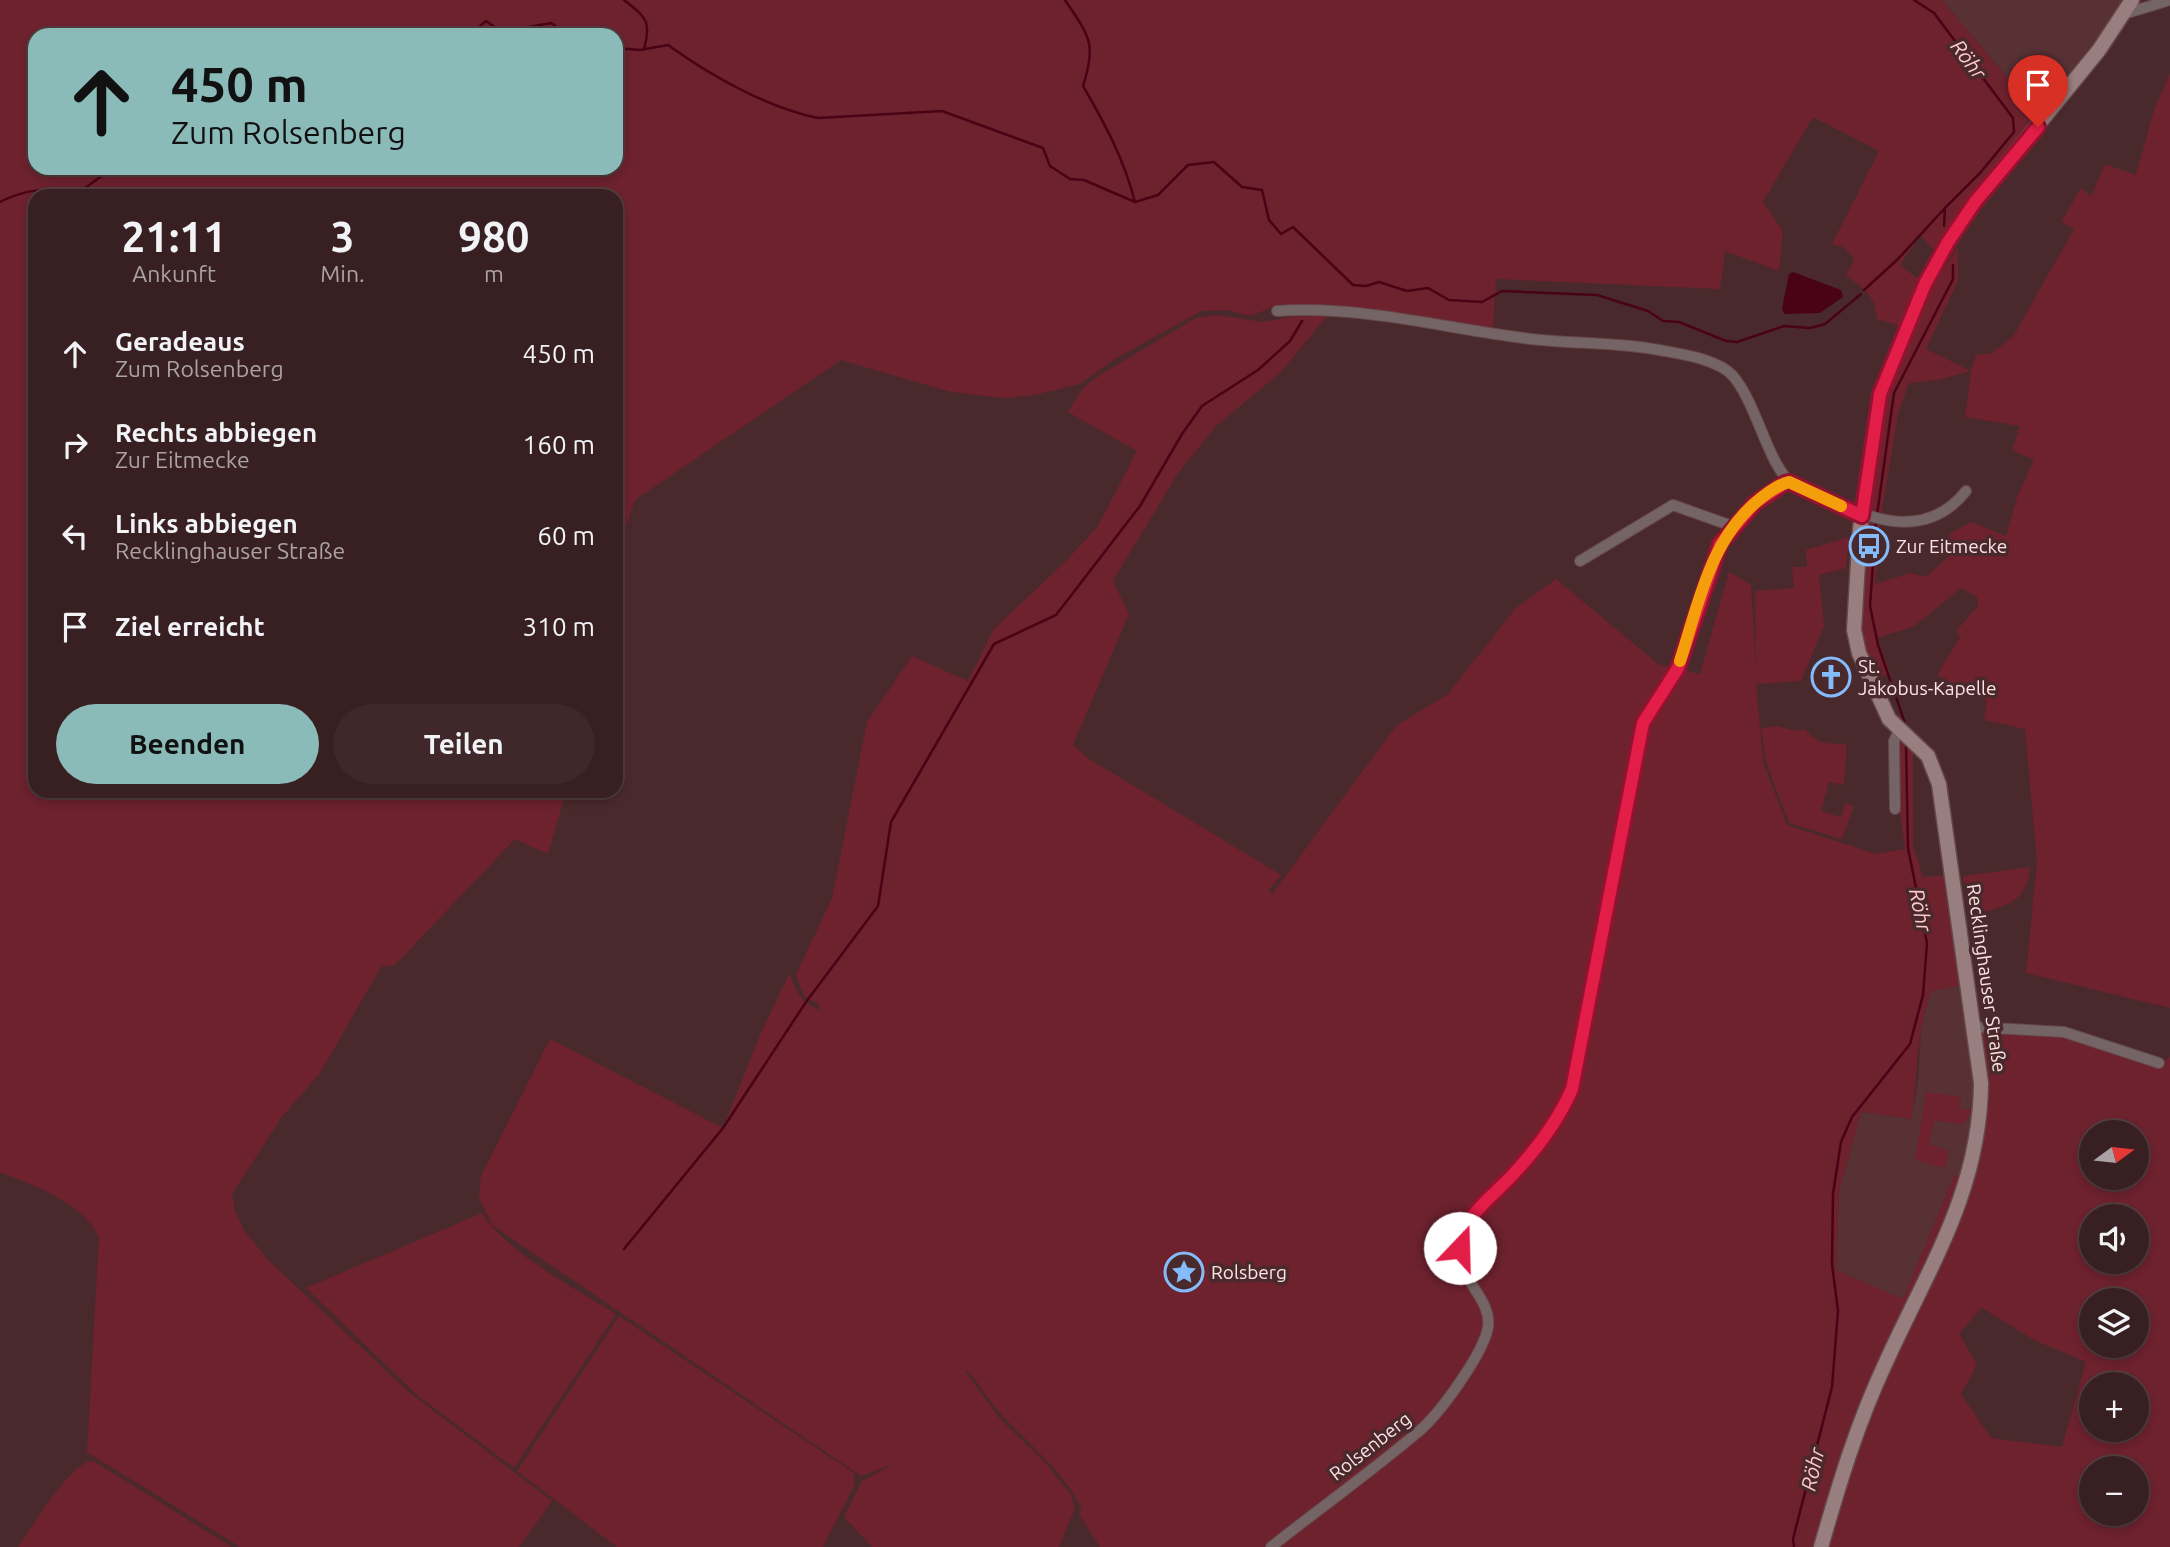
<!DOCTYPE html>
<html lang="de">
<meta charset="utf-8">
<style>
body{margin:0;font-family:Ubuntu,sans-serif;background:#3f272a;color:#f1f3f6;height:100vh;display:flex;flex-direction:column;font-size:26px;white-space:nowrap}
*{box-sizing:border-box;margin:0}
p{font-size:23px;color:#aba2a5}
.icon{flex:none;width:38px;height:38px;fill:none;stroke:currentColor;stroke-width:2;stroke-linecap:round;stroke-linejoin:round}
.map{position:relative;flex:1;overflow:hidden}
.side{position:absolute;left:28px;top:189px;width:595px;height:609px;display:flex;flex-direction:column;background:#381f21;border-radius:21px;box-shadow:0 4px 10px #0003,0 0 0 2px #523d3f}
.side>*{flex:none}
.hud{position:absolute;left:28px;top:28px;width:595px;height:147px;border-radius:21px;box-shadow:0 4px 10px #0003,0 0 0 2px #523d3f;background:#8bbbb9;color:#111;overflow:hidden}
.needle{width:46px;rotate:75deg}
.buttons{position:absolute;left:2079px;top:1120px;display:grid;gap:14px}
.buttons a{display:grid;place-items:center;width:70px;height:70px;border-radius:50%;background:#381f21;box-shadow:0 4px 10px #0003,0 0 0 2px #523d3f;font-size:35px}
.pin{position:absolute;display:grid;place-items:center;width:60px;height:60px;color:#fff;margin:-72px -30px;border-radius:50% 50% 50% 0;rotate:-45deg;box-shadow:0 0 7px #0007}
.pin .icon{rotate:45deg}
.me{position:absolute;width:77px;margin:-38px;rotate:21deg;stroke-linejoin:round;filter:drop-shadow(0 0 5px #0008)}
.turn{display:flex;align-items:center;gap:24px;height:147px;padding:0 28px;font-size:32px}
.turn .icon{width:91px;height:91px;stroke-width:2.5}
.turn b{display:block;font-size:49px;line-height:60px}
.eta{display:flex;justify-content:space-evenly;align-items:center;height:119px;text-align:center}
.eta b{font-size:42px;font-weight:700;line-height:49px}
.primary-button{display:flex;gap:14px;margin-top:auto;padding:14px 28px}
.primary-button a{flex:1;height:80px;border-radius:42px;background:#8bbbb9;color:#111;font-size:28px;font-weight:700;line-height:80px;text-align:center}
.primary-button a+a{background:#3f272a;color:#f1f3f6}
ul{padding:0;list-style:none}
li{display:flex;align-items:center;gap:21px;height:91px;padding:0 28px}
li div{flex:1}
li b{display:block;font-size:26px}
li em{font-style:normal}
.map>svg:first-child{display:block}
.built{fill:#583135}
.green{fill:#6d222e;fill-rule:evenodd}
.water{fill:#490315}
.lines{fill:none;stroke-linecap:round;stroke-linejoin:round}
.stream{stroke:#490315;stroke-width:2.5}
.street-casing{stroke:#66474a;stroke-width:12}
.secondary-casing{stroke:#66474a;stroke-width:17}
.street{stroke:#756465;stroke-width:10}
.secondary{stroke:#997e7f;stroke-width:14}
.route-casing{stroke:#92132f;stroke-width:18}
.route{stroke:#e11d48;stroke-width:12}
.slow{stroke:#f59e0b;stroke-width:12}
.labels{text-anchor:middle;dominant-baseline:central;stroke-width:7;stroke-linejoin:round;paint-order:stroke}
.poi-label{font-size:19px;fill:#fbe4e5;stroke:#4a292c;text-anchor:start}
.street-label{font-size:19px;fill:#fbe4e5;stroke:#4a292c}
.water-label{font-size:21px;font-style:italic;fill:#ffc9cc;stroke:#4a292c}
</style>
<div class="map">
<svg width="2170" height="1547" viewBox="0 0 2170 1547">
<rect width="100%" height="100%" fill="#4a292c"/>
<path class="built" d="M1942,0H2124L2047,106L2015,87Z
M1965,985L1977,1031L1978,1159L1974,1176H1954L1903,1300L1836,1270L1839,1192L1861,1112L1911,1119L1918,1082L1922,1015L1932,991Z"/>
<path class="green" d="M0,0H1942L2015,87L2047,106L1936,252L1920,235L1900,265L1920,280L1901,326L1877,319C1875,295 1865,289 1846,276L1854,259L1845,248L1832,244L1879,151L1813,117L1763,202L1783,231L1779,271L1725,251L1720,289L1496,279L1493,330L1337,307L1277,305L1251,316L1226,310L1201,311L1115,359L1080,384L1034,395L1005,398L951,392L841,360L635,500L616,554V196H35V791H566L548,854L515,839L395,965L381,967L320,1073L281,1118L232,1194L235,1211L244,1230L268,1260L409,1392L552,1501L519,1547H240L87,1452L99,1237C82,1202 33,1185 0,1172ZM35,35H616V168H35Z
M2170,73V1008L2026,973L2037,861L2025,729L1984,720L1987,701L1937,675L1960,637L1956,631L1978,606L1977,597L1961,588L1913,627L1877,638L1890,673L1877,679C1850,617 1864,586 1869,523L1880,525L1875,584L1910,573L1926,577L1951,554L1950,534L1971,522L2006,536L2017,497L2034,460L2012,450L2020,426L1965,417L1971,371L1938,380L1909,383L1898,414L1881,517L1868,515L1887,393L1896,366L1931,289L1958,247V281L1926,349L1971,371L1976,355L1992,353L2013,337L2074,229L2061,222L2081,188L2091,196L2105,164L2136,175L2154,110Z
M1307,314L1327,316L1280,373L1216,426L1178,473L1113,581L1129,614L1073,745L1089,759L1281,875L1269,890L1272,894L1397,725L1447,695L1516,608L1556,579L1658,664L1700,674L1729,572L1751,585L1756,670L1755,591L1794,588L1792,567H1807L1806,550L1849,537L1846,568L1819,575L1824,626L1801,681L1756,684L1763,762L1787,825L1876,854L1905,849L1899,806L1898,736L1913,747V845L1923,877L1950,875L1965,985L1932,991C1915,1031 1919,1076 1911,1119L1861,1112L1839,1192L1836,1270L1903,1299L1954,1176H1974L1978,1159L1977,1031L2062,1034L2162,1065L2170,1056V1547H1100L1079,1514L1082,1509C1062,1469 1029,1445 1000,1413C989,1401 980,1386 970,1373L965,1371L1000,1419L1044,1461L1071,1495L1075,1508L1059,1547H872L844,1517L862,1481L894,1464L861,1476L492,1225L479,1197L481,1176L550,1039L723,1128L760,1035L789,974C797,991 800,1002 820,1010L818,1004L804,996L796,975L832,898L867,722L912,656L968,681L994,629L1066,561L1098,526L1137,451L1068,412L1084,387L1100,375L1196,318L1217,315L1263,322ZM2091,1132H2137V1178H2091ZM2091,1216H2137V1262H2091ZM2091,1300H2137V1346H2091ZM1982,1308L2034,1340L2086,1362L2062,1447L1991,1438L1961,1394L1977,1365L1959,1333ZM2091,1384H2137V1430H2091ZM2091,1468H2137V1514H2091Z
M1777,726L1796,731L1805,729C1814,742 1829,746 1845,743L1847,749L1844,785L1829,782L1821,811L1841,817L1845,803L1854,806L1842,839L1789,823L1766,762L1761,728Z
M2030,867C2028,905 2000,908 1969,915L1963,876Z
M1926,1092L1961,1097L1960,1109L1972,1110L1964,1124L1934,1121L1929,1144L1949,1151L1945,1168L1915,1160Z
M482,1213C505,1251 577,1290 616,1314L514,1468L417,1395L306,1288Z
M619,1316L854,1473V1486L823,1547H617L517,1471Z
M91,1461L95,1462L232,1547H18C31,1528 70,1464 91,1461Z"/>
<path class="water" d="M1793,272L1841,290L1843,297L1820,313L1784,314L1782,308L1789,274Z"/>
<g class="lines">
<path class="stream" d="M624,0C645,17 652,20 644,49
M1065,0C1089,36 1097,43 1083,86C1105,124 1124,159 1135,202
M1914,0L1934,13L2013,118L2014,132L1980,173L1945,208L1944,226
M455,35L475,30L486,21L502,32L551,23L569,35
M616,48L640,50L668,45C711,76 766,107 818,118L942,111L1043,148L1050,166L1070,179L1084,180L1135,202L1158,195L1188,165L1214,162L1242,187L1262,190L1269,220L1281,234L1293,227L1353,285L1366,286L1379,282L1407,291L1428,288L1449,300L1482,302L1502,291L1597,295L1648,311L1663,321L1679,322L1726,341L1737,342L1784,326L1810,328L1825,324L1861,294
M0,202C27,188 49,188 78,193L113,168
M1864,290L1898,259L1945,208
M1877,515L1894,393L1953,279V265
M1876,522L1870,606L1878,645L1906,726
M624,1249L723,1128L806,1002L878,906L891,822L994,644L1056,615L1140,506L1182,434L1202,406L1258,370L1290,341L1302,321
M1794,1547L1793,1539L1832,1387L1838,1311L1832,1264L1833,1194L1841,1142L1852,1117L1910,1044L1923,995L1927,943L1908,848L1906,743"/>
<defs>
<path id="street" d="M2124,14L2170,0
M1277,311C1362,305 1447,329 1531,339C1574,344 1617,342 1659,350C1681,354 1718,359 1733,376C1756,403 1766,457 1788,480C1796,489 1814,494 1826,499C1873,521 1927,540 1966,491
M1580,561L1673,505L1732,526
M1895,809L1894,741L1899,730
M1973,1027L2064,1032L2159,1063
M1271,1547C1320,1508 1371,1472 1418,1432C1439,1415 1484,1353 1488,1327C1493,1293 1444,1275 1465,1227C1475,1205 1499,1190 1515,1172C1538,1148 1559,1120 1572,1089L1643,723L1678,668L1720,544L1755,503L1778,486L1789,482"/>
<path id="secondary" d="M1821,1547C1840,1481 1857,1424 1886,1362C1929,1267 1980,1191 1981,1083L1939,784L1928,756L1889,719L1859,653L1854,630L1860,529L1880,394L1925,284L1948,242L1975,202L2099,50L2132,0"/>
</defs>
<use href="#street" class="street-casing"/>
<use href="#secondary" class="secondary-casing"/>
<use href="#street" class="street"/>
<use href="#secondary" class="secondary"/>
</g>
<g class="lines">
<defs>
<path id="route" d="M1460,1248C1464,1212 1496,1195 1517,1170C1539,1146 1559,1119 1572,1089L1643,723L1678,668L1720,544L1755,503L1785,483L1789,482L1862,516L1880,394L1925,284L1948,242L1975,202L2038,127"/>
</defs>
<use href="#route" class="route-casing"/>
<use href="#route" class="route"/>
<path class="slow" d="M1680,661C1699,603 1710,538 1761,498C1770,491 1778,485 1789,482L1841,506"/>
</g>
<defs>
<symbol id="bus-ring" viewBox="-11 -11 22 22"><circle r="9.5" fill="#4a292c" stroke="#84bcfb" stroke-width="1.5"/><path d="M-5-6H5V4H4V6H2V4H-2V6H-4V4H-5ZM-3.5-4V0h7V-4ZM-3.5 1.2v1.5H-2V1.2ZM2 1.2v1.5H3.5V1.2Z" fill="#84bcfb"/></symbol>
<symbol id="church-ring" viewBox="-11 -11 22 22"><circle r="9.5" fill="#4a292c" stroke="#84bcfb" stroke-width="1.5"/><path d="M-1.2-6h2.4v3.5h3.3v2.4h-3.3V6h-2.4V-.1h-3.3v-2.4h3.3Z" fill="#84bcfb"/></symbol>
<symbol id="sight-ring" viewBox="-11 -11 22 22"><circle r="9.5" fill="#4a292c" stroke="#84bcfb" stroke-width="1.5"/><path d="M0-6L1.8-2.2L6-1.7L2.9 1.2L3.7 5.4L0 3.3L-3.7 5.4L-2.9 1.2L-6-1.7L-1.8-2.2Z" fill="#84bcfb"/></symbol>
</defs>
<g fill-rule="evenodd">
<use href="#bus-ring" x="1847" y="524" width="44" height="44"/>
<use href="#church-ring" x="1809" y="655" width="44" height="44"/>
<use href="#sight-ring" x="1162" y="1250" width="44" height="44"/>
</g>
<g class="labels">
<g class="poi-label">
<text x="1896" y="546">Zur Eitmecke</text>
<text x="1858" y="666">St.<tspan x="1858" dy="22">Jakobus-Kapelle</tspan></text>
<text x="1211" y="1272">Rolsberg</text>
</g>
<g class="street-label">
<text transform="translate(1987 978) rotate(82)">Recklinghauser Straße</text>
<text transform="translate(1370 1446) rotate(-38)">Rolsenberg</text>
</g>
<g class="water-label">
<text transform="translate(1969 59) rotate(53)">Röhr</text>
<text transform="translate(1921 910) rotate(78)">Röhr</text>
<text transform="translate(1812 1469) rotate(-77)">Röhr</text>
</g>
</g>
</svg>
<div class="buttons">
<a><svg class="needle" viewBox="-14 -14 28 28"><path d="M0-13l5 13h-10z" fill="#e53935"/><path d="M0 13l5-13h-10z" fill="#aba2a5"/></svg></a>
<a><svg class="icon" aria-label="sound" viewBox="0 0 24 24"><path d="M4 9h4l5-4v14l-5-4H4zM17 9q2 3 0 6"/></svg></a>
<a><svg class="icon" aria-label="layers" viewBox="0 0 24 24"><path d="M12 4l9 5-9 5-9-5zM3 14l9 5 9-5"/></svg></a>
<a>+</a>
<a>−</a>
</div>
<div class="pin" style="left:2038px;top:127px;background:#d93025"><svg class="icon" aria-label="arrive" viewBox="0 0 24 24"><path d="M6 21V4h12l-3 4 3 4H6"/></svg></div>
<svg class="me" style="left:1460px;top:1248px" viewBox="-20 -20 40 40"><circle r="19" fill="#fff"/><path d="M0-13L10 11 0 6-10 11z" fill="#e11d48"/></svg>
<div class="hud">
<div class="turn"><svg class="icon" aria-label="ahead" viewBox="0 0 24 24"><path d="M12 20V5M6 11l6-6 6 6"/></svg><div><b>450 m</b>Zum Rolsenberg</div></div>
</div>
<section class="side">
<div class="eta">
<div><b>21:11</b><p>Ankunft</p></div>
<div><b>3</b><p>Min.</p></div>
<div><b>980</b><p>m</p></div>
</div>
<ul>
<li><svg class="icon" aria-label="ahead" viewBox="0 0 24 24"><path d="M12 20V5M6 11l6-6 6 6"/></svg><div><b>Geradeaus</b><p>Zum Rolsenberg</p></div><em>450 m</em></li>
<li><svg class="icon" aria-label="right" viewBox="0 0 24 24"><path d="M7 20v-9h11M14 6l5 5-5 5"/></svg><div><b>Rechts abbiegen</b><p>Zur Eitmecke</p></div><em>160 m</em></li>
<li><svg class="icon" aria-label="left" viewBox="0 0 24 24"><path d="M17 20v-9H6M10 6l-5 5 5 5"/></svg><div><b>Links abbiegen</b><p>Recklinghauser Straße</p></div><em>60 m</em></li>
<li><svg class="icon" aria-label="arrive" viewBox="0 0 24 24"><path d="M6 21V4h12l-3 4 3 4H6"/></svg><div><b>Ziel erreicht</b></div><em>310 m</em></li>
</ul>
<div class="primary-button"><a>Beenden</a><a>Teilen</a></div>
</section>
</div>
